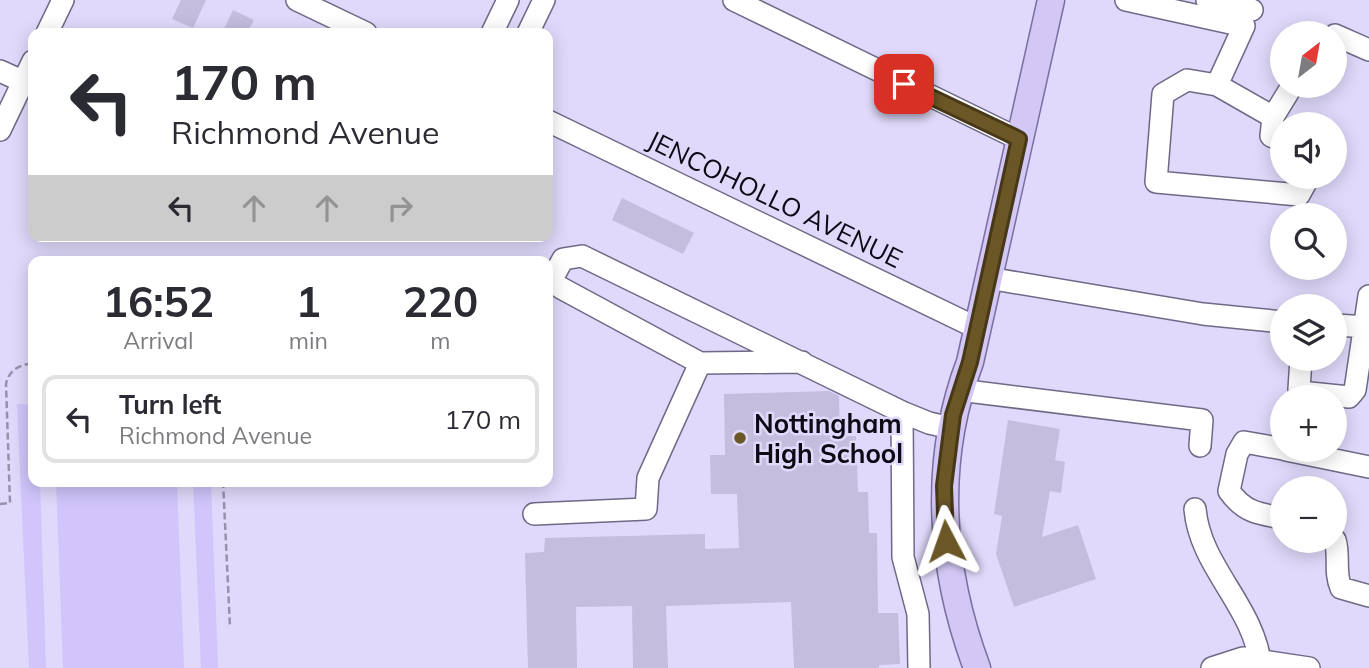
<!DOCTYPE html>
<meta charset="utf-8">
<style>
body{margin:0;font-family:Mulish,sans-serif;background:#f7f7f7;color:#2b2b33;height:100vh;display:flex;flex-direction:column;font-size:26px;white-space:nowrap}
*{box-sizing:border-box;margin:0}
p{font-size:23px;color:#7c7c81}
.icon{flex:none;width:38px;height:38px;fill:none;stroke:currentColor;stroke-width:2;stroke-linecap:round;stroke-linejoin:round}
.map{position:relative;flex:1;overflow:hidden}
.drawer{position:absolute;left:28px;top:256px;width:525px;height:231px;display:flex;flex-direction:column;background:#fff;border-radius:14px;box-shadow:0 4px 18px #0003}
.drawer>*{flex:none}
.banner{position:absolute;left:28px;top:28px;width:525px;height:214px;border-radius:14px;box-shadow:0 4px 18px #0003;background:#fff;color:#2b2b33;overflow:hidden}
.needle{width:46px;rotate:31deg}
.buttons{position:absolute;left:1270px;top:21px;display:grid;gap:14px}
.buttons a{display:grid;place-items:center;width:77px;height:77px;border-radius:50%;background:#fff;box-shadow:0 4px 18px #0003;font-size:35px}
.pin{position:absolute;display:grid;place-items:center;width:60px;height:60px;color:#fff;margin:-30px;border-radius:14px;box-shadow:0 4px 10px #0006}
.me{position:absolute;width:77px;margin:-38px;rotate:356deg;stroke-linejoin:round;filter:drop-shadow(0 0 5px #0008)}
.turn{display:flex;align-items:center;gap:24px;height:147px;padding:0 28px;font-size:32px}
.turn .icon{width:91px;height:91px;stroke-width:2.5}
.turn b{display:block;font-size:49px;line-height:60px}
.lanes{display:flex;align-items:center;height:66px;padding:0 28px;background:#0003;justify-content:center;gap:35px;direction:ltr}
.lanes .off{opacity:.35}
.eta{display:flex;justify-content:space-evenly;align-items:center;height:119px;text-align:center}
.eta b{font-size:42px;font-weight:700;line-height:49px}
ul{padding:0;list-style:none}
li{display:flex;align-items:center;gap:21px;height:88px;margin:0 14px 10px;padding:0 14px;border:4px solid #e1e1e2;border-radius:14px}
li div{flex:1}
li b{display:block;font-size:26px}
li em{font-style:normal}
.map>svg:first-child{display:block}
.green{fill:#d1c5fb}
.building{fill:#c4bdde}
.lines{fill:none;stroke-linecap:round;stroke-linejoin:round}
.minor-casing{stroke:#6f6986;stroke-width:24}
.major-casing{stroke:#7b6ea3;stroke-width:29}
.path{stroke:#9791ab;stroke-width:2.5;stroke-dasharray:7 3.5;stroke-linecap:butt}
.minor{stroke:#fff;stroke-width:21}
.major{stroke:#d3c8f5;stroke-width:26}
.route-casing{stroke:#463818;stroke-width:18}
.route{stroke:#6b5625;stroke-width:12}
.poi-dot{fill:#6b5625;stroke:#e0d9fb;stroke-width:2.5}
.labels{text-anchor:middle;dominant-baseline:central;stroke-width:5;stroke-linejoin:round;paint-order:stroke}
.street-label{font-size:26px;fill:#0d0a15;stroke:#e0d9fb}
.poi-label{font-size:26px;font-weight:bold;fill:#0d0a15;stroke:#e0d9fb;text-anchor:start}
</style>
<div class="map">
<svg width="1369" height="668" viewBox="0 0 1369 668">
<rect width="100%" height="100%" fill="#e0d9fb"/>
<path class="green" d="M17,404L33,405V481H40L46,668H29Z
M56,481H177L184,668H63Z
M193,481H211L218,668H201Z"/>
<path class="building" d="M181,0H206L193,28L172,19Z
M233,10L254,20L247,33H222Z
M622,198L694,233L683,254L612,220Z
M829,391L839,396L840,436H856L858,492H868L869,533H877L878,613H898L900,664L879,665V668H794L791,602L666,606L668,668H633L632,606L576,607L577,668H528L525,553L544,552L545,538L705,534V549L739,548L737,494H711L710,455H725L724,394Z
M1008,420L1060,429L1055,460L1065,462L1061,493L1050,491L1042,537L1078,525L1096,579L1014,607L996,554L1002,516L994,514Z"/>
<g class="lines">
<defs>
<path id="minor" d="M297,0L366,33
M734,0L1019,139
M1126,0L1244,26L1217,85L1187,80L1163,94L1156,182L1299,195L1309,177
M1207,0L1252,10
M47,33L63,0
M492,33L508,0
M528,33L544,0
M1335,35L1369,50
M0,71L33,86
M1217,85L1273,117L1292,86
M1273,117L1271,136L1283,141
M548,121L977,328
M0,130L33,61
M988,278L1203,314L1283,322
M1335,325L1369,327
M1301,359L1299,389L1300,392L1349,397L1355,390L1369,296
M802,362L700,363L561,288L551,281L563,259L582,256L902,412L929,423L951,428
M959,390L1202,420L1200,446
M902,412L903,557L918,614L919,668
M1283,449L1244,442L1237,454L1229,491C1244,512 1258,514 1283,518
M1286,450L1369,467
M1195,509C1200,568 1255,606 1261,668
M534,514L646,509L648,478L700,363
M1335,540C1340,556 1334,572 1341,588L1369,596
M1212,668L1243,658L1309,668"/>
<path id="major" d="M977,668C940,569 932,462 970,362L1051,0"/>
</defs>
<use href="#minor" class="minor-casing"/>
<use href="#major" class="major-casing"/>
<path class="path" d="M223,481L230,627
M0,504L10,503L6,384C9,370 19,365 33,363"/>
<use href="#minor" class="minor"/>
<use href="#major" class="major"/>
</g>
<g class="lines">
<defs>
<path id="route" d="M904,84L1019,139L970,362L953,415L944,486L946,541"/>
</defs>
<use href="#route" class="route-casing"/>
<use href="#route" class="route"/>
</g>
<circle class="poi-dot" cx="740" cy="438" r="7"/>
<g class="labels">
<g class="street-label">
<text transform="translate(775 199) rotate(26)">JENCOHOLLO AVENUE</text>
</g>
<g class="poi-label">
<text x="754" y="423">Nottingham<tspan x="754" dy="30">High School</tspan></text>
</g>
</g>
</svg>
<div class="buttons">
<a><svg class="needle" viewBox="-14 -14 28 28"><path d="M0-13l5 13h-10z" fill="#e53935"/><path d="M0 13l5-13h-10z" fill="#7c7c81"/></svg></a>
<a><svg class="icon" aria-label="sound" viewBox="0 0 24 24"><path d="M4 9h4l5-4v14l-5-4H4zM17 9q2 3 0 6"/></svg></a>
<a><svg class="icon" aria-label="search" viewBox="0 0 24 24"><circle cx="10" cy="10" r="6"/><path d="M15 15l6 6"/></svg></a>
<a><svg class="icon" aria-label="layers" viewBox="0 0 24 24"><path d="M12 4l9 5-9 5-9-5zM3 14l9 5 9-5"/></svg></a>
<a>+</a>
<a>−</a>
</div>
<div class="pin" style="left:904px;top:84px;background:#d93025"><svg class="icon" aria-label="arrive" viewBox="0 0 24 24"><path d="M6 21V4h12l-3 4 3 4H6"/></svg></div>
<svg class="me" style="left:946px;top:541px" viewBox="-20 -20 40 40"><path d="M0-17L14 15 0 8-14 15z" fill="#6b5625" stroke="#fff" stroke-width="4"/></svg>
<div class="banner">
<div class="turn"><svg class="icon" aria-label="left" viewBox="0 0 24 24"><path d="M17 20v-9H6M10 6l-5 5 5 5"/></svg><div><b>170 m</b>Richmond Avenue</div></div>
<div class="lanes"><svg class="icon" aria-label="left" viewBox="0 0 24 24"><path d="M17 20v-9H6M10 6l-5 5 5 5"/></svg><svg class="icon off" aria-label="ahead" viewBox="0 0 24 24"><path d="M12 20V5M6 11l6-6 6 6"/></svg><svg class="icon off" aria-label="ahead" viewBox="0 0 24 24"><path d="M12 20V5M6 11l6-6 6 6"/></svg><svg class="icon off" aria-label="right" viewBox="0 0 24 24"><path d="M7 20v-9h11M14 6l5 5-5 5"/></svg></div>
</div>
<section class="drawer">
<div class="eta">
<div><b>16:52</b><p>Arrival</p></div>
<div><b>1</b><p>min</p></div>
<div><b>220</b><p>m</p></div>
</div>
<ul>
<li><svg class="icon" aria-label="left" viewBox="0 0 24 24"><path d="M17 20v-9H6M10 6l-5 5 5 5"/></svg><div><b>Turn left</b><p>Richmond Avenue</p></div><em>170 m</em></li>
</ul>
</section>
</div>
